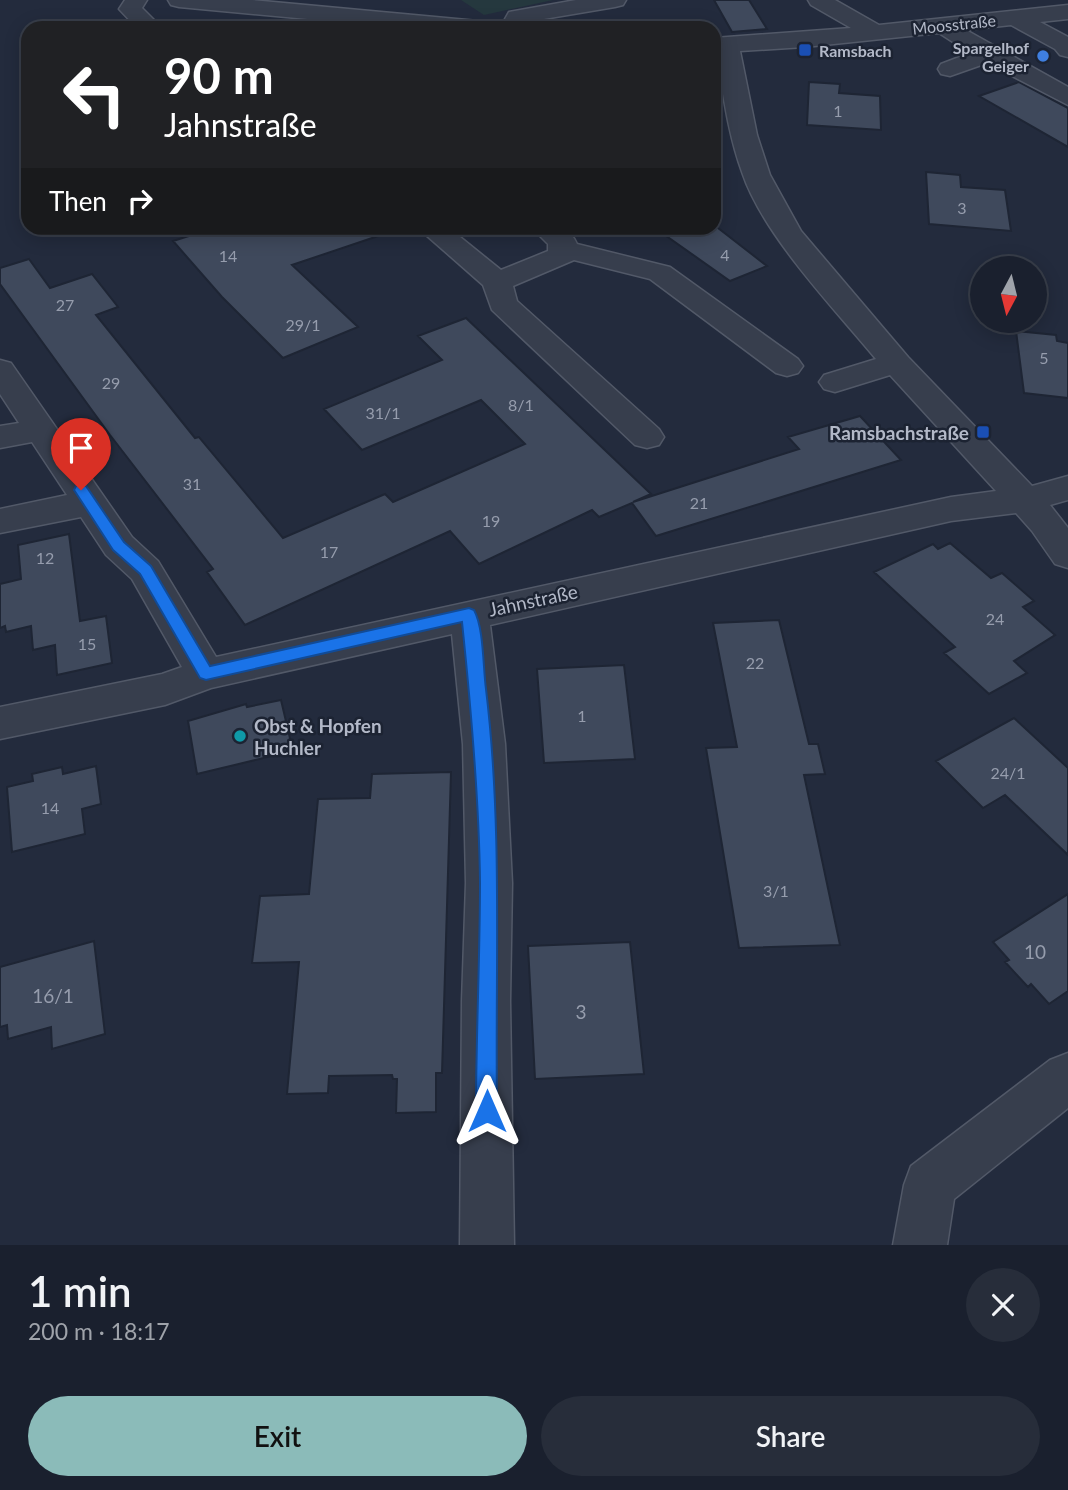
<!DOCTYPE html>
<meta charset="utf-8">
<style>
body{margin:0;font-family:Lato,sans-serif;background:#272d3a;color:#f1f3f6;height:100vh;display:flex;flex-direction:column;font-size:26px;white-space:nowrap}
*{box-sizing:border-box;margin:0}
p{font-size:23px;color:#9fa3aa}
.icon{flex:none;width:38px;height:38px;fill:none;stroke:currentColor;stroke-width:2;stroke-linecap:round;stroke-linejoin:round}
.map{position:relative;height:1245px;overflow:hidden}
.details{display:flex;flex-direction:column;background:#1a202e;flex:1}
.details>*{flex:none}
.guide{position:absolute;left:21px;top:21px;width:700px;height:214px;border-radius:21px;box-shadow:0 4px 18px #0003,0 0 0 2px #383e4a;background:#202124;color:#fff;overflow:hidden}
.needle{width:46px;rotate:187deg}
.tools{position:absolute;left:970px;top:256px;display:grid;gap:14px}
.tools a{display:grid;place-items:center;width:77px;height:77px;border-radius:50%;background:#1a202e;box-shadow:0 4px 18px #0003,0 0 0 2px #383e4a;font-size:35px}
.pin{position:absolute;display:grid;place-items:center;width:60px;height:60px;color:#fff;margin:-72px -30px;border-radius:50% 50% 50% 0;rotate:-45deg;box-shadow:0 0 7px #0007}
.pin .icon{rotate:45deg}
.me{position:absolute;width:77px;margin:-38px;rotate:0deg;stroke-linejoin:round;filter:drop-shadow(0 0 5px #0008)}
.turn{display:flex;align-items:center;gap:24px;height:147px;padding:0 28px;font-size:32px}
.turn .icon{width:91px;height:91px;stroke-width:2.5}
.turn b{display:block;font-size:49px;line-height:60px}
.then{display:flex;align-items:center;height:66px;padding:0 28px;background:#0003;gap:14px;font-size:26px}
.round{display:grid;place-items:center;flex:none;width:74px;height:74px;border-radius:37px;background:#272d3a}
.summary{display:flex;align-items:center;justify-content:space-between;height:119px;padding:0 28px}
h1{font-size:42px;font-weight:600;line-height:52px}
.button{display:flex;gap:14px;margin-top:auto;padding:14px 28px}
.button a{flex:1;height:80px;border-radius:42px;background:#8bbbb9;color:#111;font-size:28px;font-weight:600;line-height:80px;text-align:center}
.button a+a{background:#272d3a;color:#f1f3f6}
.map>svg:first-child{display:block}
.green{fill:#25383e}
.building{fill:#3f495c;stroke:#1e2534;stroke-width:2}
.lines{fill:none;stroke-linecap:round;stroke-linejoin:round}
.minor-casing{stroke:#525968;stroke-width:3}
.minor{fill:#373e4d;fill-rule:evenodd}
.route{fill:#1a73e8;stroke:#114b97;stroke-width:2}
.transit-dot{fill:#1a4fb4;stroke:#1c2332;stroke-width:2.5}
.shop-dot{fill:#3f7fe0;stroke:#1c2332;stroke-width:2.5}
.culture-dot{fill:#0f9aa8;stroke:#1c2332;stroke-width:2.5}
.labels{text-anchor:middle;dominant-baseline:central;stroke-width:5;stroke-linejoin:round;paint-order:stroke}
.far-street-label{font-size:16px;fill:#b3b9c8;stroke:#1c2332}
.far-poi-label{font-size:16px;font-weight:bold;fill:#b3b9c8;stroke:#1c2332;text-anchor:end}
.number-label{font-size:16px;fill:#969dad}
.poi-label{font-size:19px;font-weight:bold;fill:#b3b9c8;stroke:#1c2332;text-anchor:end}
.street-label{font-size:19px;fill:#b3b9c8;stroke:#1c2332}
.near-number-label{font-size:19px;fill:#969dad}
</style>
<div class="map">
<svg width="1068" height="1245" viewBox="0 0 1068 1245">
<rect width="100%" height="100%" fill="#232b3d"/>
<path class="green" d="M461,0H553L484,15Z"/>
<path class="building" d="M714,0H749L767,29L732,32Z
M809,82L840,84L839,93L880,96L881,130L807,125Z
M1019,82L1068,108V147L979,96Z
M926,172L960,175L961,187L1005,190L1011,231L929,224Z
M214,228H386L387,233L292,265L358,327L283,358L222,297L173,241Z
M655,228H718L767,266L730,281Z
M29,259L50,288L92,274L118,307L96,315L195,438L199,437L283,538L385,494L393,502L525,444L481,400L362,450L324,409L442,360L418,336L466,318L651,494L633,502L799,449L788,437L860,416L901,460L656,536L632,503L599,517L592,510L479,564L450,531L245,625L207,572L213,569L110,435L0,284V268Z
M1016,331L1056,335L1057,341L1068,343V398L1024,393Z
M69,534L80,621L106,616L112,663L57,675L55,645L33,650L31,626L6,632L5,626L0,628V584L21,579L18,545Z
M950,543L991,578L1002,573L1034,601L1023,607L1055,635L1014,661L1027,673L989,694L944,653L955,647L874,572L933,544L938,549Z
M779,620L809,744H818L825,774L804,775L840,945L739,948L706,748L737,747L713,623Z
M624,665L635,759L544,763L537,669Z
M281,700L293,751L197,774L188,721L246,704L247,707Z
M1014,718L1068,768V855L1005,795L983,808L936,761Z
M96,766L101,804L82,809L85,834L12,852L7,787L33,781L32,774L62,767L63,774Z
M451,772L442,1073H436V1112L396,1113L397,1079H393L392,1075L329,1076L328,1093L287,1094L299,962L252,963L260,896L309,894L318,799L370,798L372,774Z
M1068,894V991L1049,1004L1031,984L1028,987L1005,962L1009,960L993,942Z
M94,941L105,1034L52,1049L51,1027L8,1039L7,1025L0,1027V967Z
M630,942L644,1074L535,1079L528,946Z"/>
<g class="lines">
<defs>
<path id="minor" d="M125,0H147L142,8L162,28H137L119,9Z
M168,0H252L478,21L486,23L490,28H404L179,7L171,5Z
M576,0H626L623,5L615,7L526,22L524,28H500L509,12Z
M808,0H835L879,25L1068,5V19L1040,22L1068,37V57L1060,55L1055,49L1011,25L966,30L1068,87V105L987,63L950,76L941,74L938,69L941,64L970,53L939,33L805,47L740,51L757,135L770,175L801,231L908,357L1032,486L1068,476V500L1050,505L1068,528V568L1055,564L1032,531L1016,513L951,521L490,625L505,744L512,883L510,1001L514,1245H460L462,1001L466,883L463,744L452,634L211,688L165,705L0,739V707L162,674L182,667L132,579L106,555L81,517L0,533V509L67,495L32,442L0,448V426L19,423L0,394V360L11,363L132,537L158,561L216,657L951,497L996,491L890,375L835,392L824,389L819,382L824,375L876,359C833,307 763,235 742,172C728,134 723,92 716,52H714V38L851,28L811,5Z
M418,228H449L501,270L548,251V244L532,228C550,228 569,224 577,244L670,267L798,359L803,366L798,373L787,376L776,373L650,279L574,260L513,286L517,301L659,429L664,437L659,445L647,448L635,445L492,310L483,285Z
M1068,1053V1108L954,1199L947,1245H893L904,1185L911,1166L1050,1060Z"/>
</defs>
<use href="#minor" class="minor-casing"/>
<use href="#minor" class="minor"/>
</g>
<path class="route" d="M81,485L86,486L124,542L151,566L210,666L469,608L474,610C484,628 483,668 486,689C503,829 495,970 497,1111L494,1119L487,1122L479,1119L476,1111C476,1035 480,958 480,882C479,795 471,708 462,622L206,680L200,678L140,574L113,550L76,493L74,490L76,486Z"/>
<g class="transit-dot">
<rect x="798" y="43" width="14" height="14" rx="3.5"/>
<rect x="976" y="425" width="14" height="14" rx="3.5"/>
</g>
<circle class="shop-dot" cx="1043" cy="56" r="7"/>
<circle class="culture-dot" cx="240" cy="736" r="7"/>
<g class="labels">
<g class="far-street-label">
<text transform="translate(954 24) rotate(-6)">Moosstraße</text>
</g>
<g class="far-poi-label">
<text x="1029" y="47">Spargelhof<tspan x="1029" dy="18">Geiger</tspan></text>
<text x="819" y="50" text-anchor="start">Ramsbach</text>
</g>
<g class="number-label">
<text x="838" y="110">1</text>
<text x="962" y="207">3</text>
<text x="725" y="254">4</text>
<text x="228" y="255">14</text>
<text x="65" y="304">27</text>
<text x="303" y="324">29/1</text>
<text x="1044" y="357">5</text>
<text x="111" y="382">29</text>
<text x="521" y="404">8/1</text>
<text x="383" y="412">31/1</text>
<text x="192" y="483">31</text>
<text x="699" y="502">21</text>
<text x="491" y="520">19</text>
<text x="329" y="551">17</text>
<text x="45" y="557">12</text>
<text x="995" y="618">24</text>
<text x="87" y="643">15</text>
<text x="755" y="662">22</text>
<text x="582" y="715">1</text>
<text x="1008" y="772">24/1</text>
<text x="50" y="807">14</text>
<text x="776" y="890">3/1</text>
</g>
<g class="poi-label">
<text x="969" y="432">Ramsbachstraße</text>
<text x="254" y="725" text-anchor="start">Obst &amp; Hopfen<tspan x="254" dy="22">Huchler</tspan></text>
</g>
<g class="street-label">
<text transform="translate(533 600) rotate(-12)">Jahnstraße</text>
</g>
<g class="near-number-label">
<text x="1035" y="951">10</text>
<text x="53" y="995">16/1</text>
<text x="581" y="1011">3</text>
</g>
</g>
</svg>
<div class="tools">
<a><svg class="needle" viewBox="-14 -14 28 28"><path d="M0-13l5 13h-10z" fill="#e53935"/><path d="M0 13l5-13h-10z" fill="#9fa3aa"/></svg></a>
</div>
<div class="pin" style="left:81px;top:490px;background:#d93025"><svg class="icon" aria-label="arrive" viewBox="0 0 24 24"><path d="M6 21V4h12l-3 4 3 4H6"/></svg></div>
<svg class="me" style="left:487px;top:1111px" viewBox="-20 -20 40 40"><path d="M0-17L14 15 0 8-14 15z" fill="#1a73e8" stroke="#fff" stroke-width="4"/></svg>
<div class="guide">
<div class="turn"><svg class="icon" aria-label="left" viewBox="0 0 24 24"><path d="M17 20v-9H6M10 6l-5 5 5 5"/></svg><div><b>90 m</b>Jahnstraße</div></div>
<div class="then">Then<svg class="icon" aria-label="right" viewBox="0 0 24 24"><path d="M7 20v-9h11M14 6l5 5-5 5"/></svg></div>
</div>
</div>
<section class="details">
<div class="summary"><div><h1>1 min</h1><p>200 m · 18:17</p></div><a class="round"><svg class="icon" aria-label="close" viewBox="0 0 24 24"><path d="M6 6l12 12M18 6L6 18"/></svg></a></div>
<div class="button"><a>Exit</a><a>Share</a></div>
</section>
